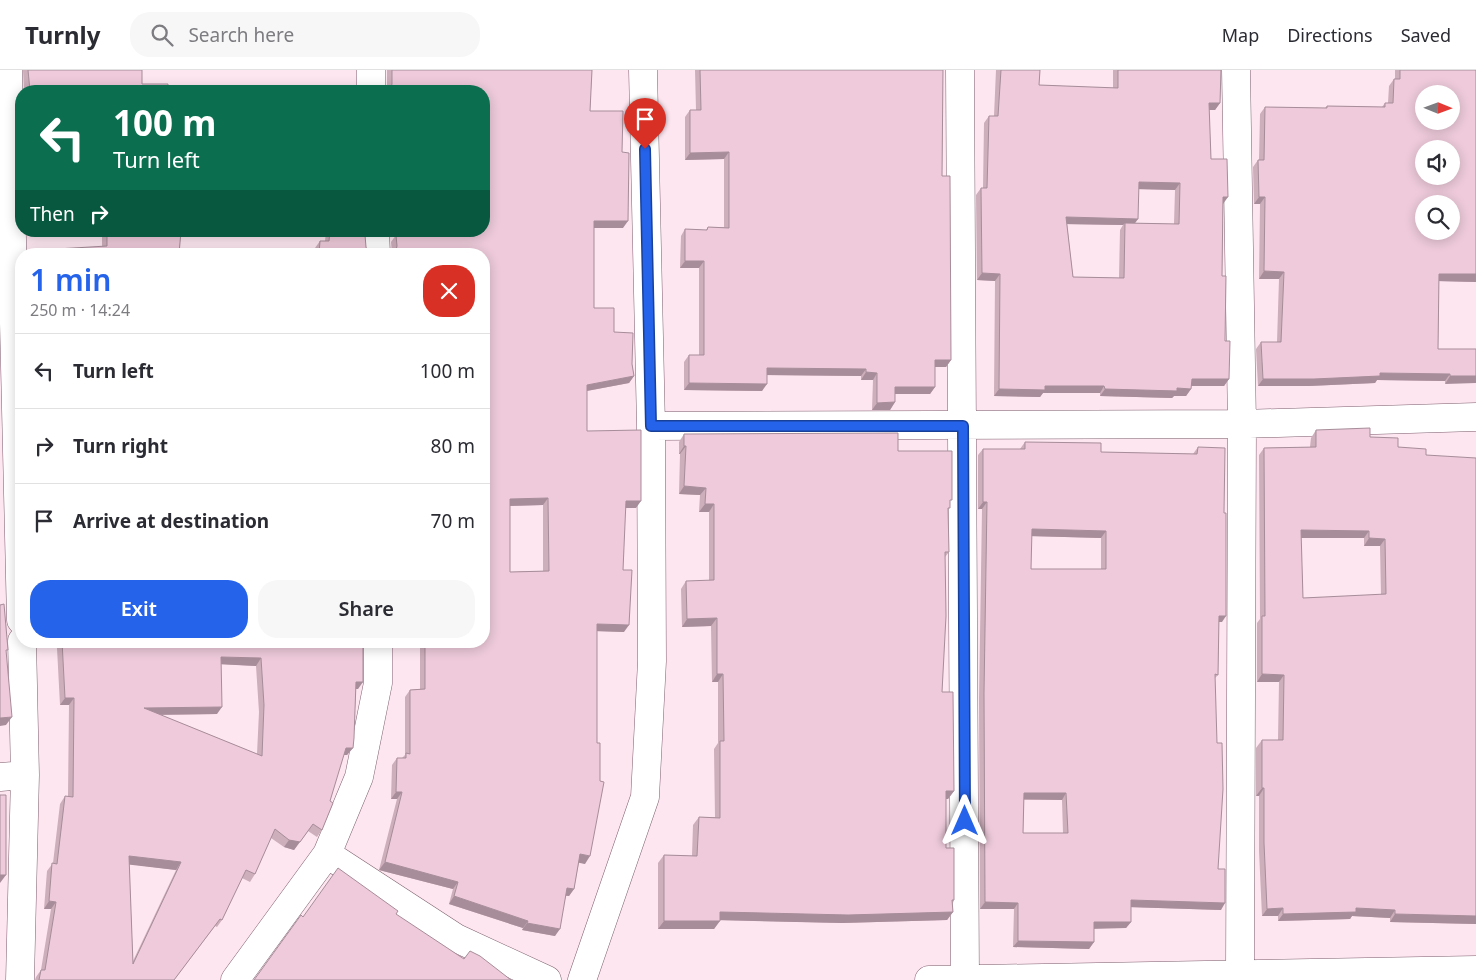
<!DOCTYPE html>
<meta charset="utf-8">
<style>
body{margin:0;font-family:"Noto Sans",sans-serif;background:#f7f7f7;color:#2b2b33;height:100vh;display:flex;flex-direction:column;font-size:19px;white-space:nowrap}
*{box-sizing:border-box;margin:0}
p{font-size:16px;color:#7c7c81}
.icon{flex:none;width:28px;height:28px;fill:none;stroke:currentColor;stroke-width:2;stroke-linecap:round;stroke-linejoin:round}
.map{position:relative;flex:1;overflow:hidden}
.panel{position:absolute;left:15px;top:178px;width:475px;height:400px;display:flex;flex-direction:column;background:#fff;border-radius:20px;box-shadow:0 2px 12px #0003}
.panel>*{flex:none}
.hud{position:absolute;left:15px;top:15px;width:475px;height:152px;border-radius:20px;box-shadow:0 2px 12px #0003;background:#0b6e4f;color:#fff;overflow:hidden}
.needle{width:32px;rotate:91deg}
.fabs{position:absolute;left:1415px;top:15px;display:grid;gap:10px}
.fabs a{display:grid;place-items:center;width:45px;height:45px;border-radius:50%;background:#fff;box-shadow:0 2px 12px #0003;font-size:25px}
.pin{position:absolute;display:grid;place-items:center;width:42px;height:42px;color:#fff;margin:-51px -21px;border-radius:50% 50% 50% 0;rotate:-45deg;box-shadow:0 0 5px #0007}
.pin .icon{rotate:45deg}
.me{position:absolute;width:55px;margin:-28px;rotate:0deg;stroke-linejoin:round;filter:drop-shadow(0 0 4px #0008)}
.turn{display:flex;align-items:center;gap:18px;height:105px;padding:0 15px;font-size:22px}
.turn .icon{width:65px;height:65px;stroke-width:2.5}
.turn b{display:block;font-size:35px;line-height:42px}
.then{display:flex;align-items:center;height:48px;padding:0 15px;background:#0003;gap:10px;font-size:19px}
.round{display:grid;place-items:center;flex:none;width:52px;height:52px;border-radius:20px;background:#f7f7f7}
.overview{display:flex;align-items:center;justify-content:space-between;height:85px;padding:0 15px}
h1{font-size:30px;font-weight:600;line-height:38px;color:#2563eb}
.cta{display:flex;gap:10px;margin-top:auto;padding:10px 15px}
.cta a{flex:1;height:58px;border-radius:20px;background:#2563eb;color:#fff;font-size:20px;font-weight:600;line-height:58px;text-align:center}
.cta a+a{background:#f7f7f7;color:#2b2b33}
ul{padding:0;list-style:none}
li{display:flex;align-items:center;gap:15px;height:75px;padding:0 15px;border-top:1px solid #e1e1e2}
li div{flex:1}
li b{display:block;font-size:19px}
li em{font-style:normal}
header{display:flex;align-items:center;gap:30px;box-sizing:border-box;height:70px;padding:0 25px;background:#fff;border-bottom:1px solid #e1e1e2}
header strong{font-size:24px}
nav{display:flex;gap:28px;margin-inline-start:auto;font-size:18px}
.search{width:350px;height:45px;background:#f7f7f7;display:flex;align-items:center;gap:12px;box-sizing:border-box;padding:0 18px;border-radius:20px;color:#7c7c81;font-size:19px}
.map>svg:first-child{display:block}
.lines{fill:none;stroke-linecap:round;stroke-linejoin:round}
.minor-casing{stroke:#7e5f6e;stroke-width:29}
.minor{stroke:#fff;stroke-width:28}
.wall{fill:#cdaebb;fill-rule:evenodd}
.shaded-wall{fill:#a78d99}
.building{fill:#eecada;stroke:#a78d99;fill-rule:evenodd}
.route-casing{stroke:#184099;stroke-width:12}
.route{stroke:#2563eb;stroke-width:9}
</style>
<header>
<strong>Turnly</strong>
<div class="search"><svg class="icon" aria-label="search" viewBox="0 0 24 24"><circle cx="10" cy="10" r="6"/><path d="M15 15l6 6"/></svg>Search here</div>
<nav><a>Map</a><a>Directions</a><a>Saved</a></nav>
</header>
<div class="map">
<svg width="1476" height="910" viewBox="0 0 1476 910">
<rect width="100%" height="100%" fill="#fde6f0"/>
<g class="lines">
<defs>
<path id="minor" d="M8,0L21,550
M371,0V21
M960,0L965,909
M1236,0L1242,354L1240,904
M375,161L376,184
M651,356L1242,354L1476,347
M0,707L25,705
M327,784L456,868L547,910
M20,910L25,705L22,571
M235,910L327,784L359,707L378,613V571
M582,910L645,727L652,591L651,356L643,0
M929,910L1476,900"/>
</defs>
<use href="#minor" class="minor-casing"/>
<use href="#minor" class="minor"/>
</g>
<path class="wall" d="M23,0H142V14L168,21H24Z
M387,0H592L590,41L622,82L623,158H594V238L614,262L632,294L634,306L629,313L587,321V361L636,438H625L623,500L624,562L597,561L585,794L579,792L574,819L569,826H566L555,866L522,860L523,858L449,834L453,819L379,800L397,729H391L392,695L397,688H402L405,685V627L410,620L420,619V571H484V184H392L391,172L396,165V161H484V21H387ZM543,435V501L510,502V436Z
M695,0H943L942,106L951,290L946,297H935V317L930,324H895V332L890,340H872L873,310H861V306L767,305L762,321L684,320V292L689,285H699V198H680L681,166L685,159L706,160L708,157H724V89L685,90V47L690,40H696Z
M996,0H1040L1039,15L1113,18V0H1221L1220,33L1215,40H1209L1211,89L1223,134L1222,206L1225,271L1229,309L1224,316H1191V319L1186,326H1174L1172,328L1100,326V323H1043L1040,327L994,326L995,211L977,210L976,125L981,118H983L984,53L989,46H994ZM1138,119L1175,120L1174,154L1135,153ZM1067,154L1123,155L1120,160L1119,208L1073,207Z
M1395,0H1476V212L1439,211L1438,279H1476L1445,314V311L1377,310L1375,313L1309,316H1258L1256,279L1261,272H1277L1279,209H1259L1260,134H1254L1253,97L1258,90H1259L1260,44L1265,37L1325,38L1327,36L1382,37L1385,33H1388L1389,16L1394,9H1395Z
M102,161H181L179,184H38L40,180L102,177Z
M326,161H359V165L366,177L368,184H314L315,178L320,171H325Z
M1316,360L1370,367L1398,377L1426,385L1476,854L1390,852V848L1352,846L1350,849L1278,851V846H1262L1259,781V726H1256V678L1262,670H1278L1279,612H1257V553L1260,549L1259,385L1264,378L1310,377L1311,368ZM1301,468H1364V476H1380L1381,525L1303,528Z
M684,364L898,381L950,434L948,440L949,482L945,487L942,622L954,721L948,729H946V778L954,830L953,833V842L947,850L842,853L720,850L714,859H658V793L664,785L692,786L693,755L699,747H715L714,679L718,673V612H712L711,556L682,557L681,519L686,511H709V442H699L700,425L679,424L680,384H679V372Z
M1025,372L1101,382L1193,384L1198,377L1222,552H1219L1218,605L1215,608L1218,799L1221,840L1131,837V852L1126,858H1094V872L1089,879L1013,877L1014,839H980L979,630L982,439H978V385L983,379H1020ZM1031,466L1101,468V499H1031ZM1024,730H1062L1063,763H1023Z
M58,571H363L358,619H356L353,678L347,685H343L330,731L322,760L317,767L308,761L294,780L284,777L271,768L255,804L250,812L242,808L222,850L217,857L215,856L174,910H35L36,907L41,900L51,839H44L47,801L53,793L60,734L65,726L68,727L69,635H60L57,578L58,576ZM221,594L256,596L259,642L257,684L161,645L217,644ZM129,794L176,800L133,891Z"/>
<path class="shaded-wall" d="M1209,33H1220L1215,40H1204Z
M729,82L724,89L685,90L690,83Z
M1139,112L1180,113L1175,120L1134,119Z
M1223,127H1228L1223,134Z
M1259,127H1265L1260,134H1254Z
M1066,147L1138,149L1133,156L1125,153L1123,155L1061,154Z
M594,151H628L623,158H589Z
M685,191H704L699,198H680Z
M1264,201L1284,202L1279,209H1259Z
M982,203L1000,204L995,211L977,210Z
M1439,204H1476V212L1434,211Z
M935,290H951L946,297H930Z
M767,298L866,299L861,306L763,305Z
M866,302L877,303L873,310H861Z
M1380,303L1450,304L1445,311L1377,310L1375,313L1309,316H1258L1263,309Z
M634,306L629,313L581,322L587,315Z
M1450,306H1476V313L1445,314Z
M1192,309H1229L1224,316H1187Z
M689,313L767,314L762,321L684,320Z
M1045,316H1104L1100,323H1043L1040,327L994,326L999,319Z
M895,317H935L930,324H890Z
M1177,318L1191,319L1186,326H1174L1172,328L1100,326L1105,319Z
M895,332L890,340H872L877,333Z
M684,376H686L680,384H679Z
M684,416L706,418L700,425L679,424Z
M548,428L543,435L505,436L510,429Z
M626,431H641L636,438H621Z
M983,432H987L982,439H978Z
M705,434H714L709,442H699Z
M1032,459L1106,461L1101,468L1027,466Z
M1301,460L1369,461L1364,468H1296Z
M1369,468L1385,469L1380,476H1364Z
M1219,546H1226L1222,552H1214Z
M717,548L711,556L682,557L687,549Z
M597,554L629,555L624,562L592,561Z
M221,587L261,588L256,596L216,594Z
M717,604H723L718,612H712Z
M1262,604L1284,605L1279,612H1257Z
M356,612H363L358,619H351Z
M65,628H74L69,635H60Z
M222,637L217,644L139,645L144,638Z
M12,647L6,655L0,656V648Z
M346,678H353L347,685H341Z
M1262,718H1264L1259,726H1256Z
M946,721H954L948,729H940Z
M396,722H402L397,729H391Z
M1024,723H1066L1062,730L1019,729Z
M313,754L294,780L284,777L289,770Z
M580,784L590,786L585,794L575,792Z
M129,786L181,792L176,800L124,794Z
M385,792L458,812L453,819L379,800Z
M0,805H6L0,813Z
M567,818L574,819L569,826L562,825Z
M454,826L528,851L523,858L449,834Z
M1131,830L1225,833L1221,840L1126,837Z
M49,831L56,832L51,839H44Z
M985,832L1018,833L1014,839H980Z
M1283,838L1278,846H1262L1267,839Z
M1356,838L1395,840L1390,848L1352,846L1350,849L1278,851L1283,844Z
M720,842H953L947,850L842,853L714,850Z
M1395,844L1476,846V854L1390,852Z
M664,851H720L714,859H658Z
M1094,852H1131L1126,858L1090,859Z
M527,853L560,859L555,866L522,860Z
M1018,871L1094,872L1089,879L1013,877Z"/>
<path class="building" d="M28,0H142V14H168V21H30Z
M392,0H592L590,41H623L622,82L629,83L628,151H594V238H614V262L633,263L632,294L634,306L587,315V361L641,360V431H626L623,500H632L629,555L597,554V673H600V711L604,712L590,786L580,784L574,819L567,818L560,859L527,853L528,851L454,826L458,812L385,792L402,722H396L397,688H406V683L410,684V620L425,619V571H484V184H395L397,176L396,165H401V161H484V21H390L392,14ZM548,428L549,501L510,502V429Z
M700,0H943L942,106H950L951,290H935V317H895V332L877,333V303L866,302V299L767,298V314L689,313V285H704V191H685V159L707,160L708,157L729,158V82L690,83V40H701Z
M1001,0H1040L1039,15L1118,18V0H1221L1220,33H1209L1211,89H1227L1228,127H1223L1222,206H1226L1225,271H1230L1229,309H1192L1191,319L1177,318V321L1105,319L1104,316H1045V320L999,319L1000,204L982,203L981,118H987L989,46H998ZM1139,112L1180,113L1179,154L1125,153L1124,208L1073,207L1066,147L1138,149Z
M1400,0H1476V204H1439L1438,279H1476V306H1450V304L1380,303V306L1314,309H1263L1261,272H1281L1284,202L1264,201L1265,127H1259L1258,90H1264L1265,37L1327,38V36L1385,37V33H1393L1394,9H1400ZM1424,24H1451V51H1424ZM1424,79H1451V106H1424ZM1424,134H1451V161H1424Z
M107,161H181L179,184H41L40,180L107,176Z
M330,161H359V165H365L366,177L368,184H319L320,171H329Z
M1370,358V367L1398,368V377L1426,379V385L1476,388V846L1395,844V840L1356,838V842L1283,844V838L1267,839L1264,773V718H1262V670H1283L1284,605L1262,604V546H1265L1264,378L1316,377V360ZM1301,460L1369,461V468L1385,469L1386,524L1303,528Z
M898,363V381H952V430H950V438H948L949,482H945L946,546L942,622H953L954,721H946V778H954V830H952L953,842L848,845L720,842V851H664V785L697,786L699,747L720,748V671H724L723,604H717V548L687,549L686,511L714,510V434H705L706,418L684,416L686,376H684V364Z
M1025,372L1101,373V382L1197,384L1198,377L1225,378L1224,443H1226V546H1219L1218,605L1215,604L1217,673H1222L1223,719L1218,799H1225V833L1131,830V852H1094V872L1018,871V833L985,832L984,623L987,432H983V379H1025ZM1032,459L1106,461V499H1031ZM1024,723H1066L1068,763H1023Z
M4,534L8,580H6L12,647L0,648V535Z
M62,571H363V612H356L354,668L353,678H346L330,731L333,733L322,760L313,754L300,772L289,770L275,759L255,804L246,800L222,850L220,849L174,910H39L41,900H45L56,832L49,831L52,793L57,794L65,726L73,727L74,628H65ZM221,587L261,588L264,635L262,686L144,638L222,637ZM129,786L181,792L133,894Z
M0,725H6V805H0Z
M338,798L398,841L396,844L464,889L470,881L480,886L511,910H254L301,845L303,847Z"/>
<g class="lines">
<defs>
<path id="route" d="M645,79L651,356H963L965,751"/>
</defs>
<use href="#route" class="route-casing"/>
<use href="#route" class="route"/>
</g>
</svg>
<div class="fabs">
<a><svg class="needle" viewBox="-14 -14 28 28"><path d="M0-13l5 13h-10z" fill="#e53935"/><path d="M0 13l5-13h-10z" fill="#7c7c81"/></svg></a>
<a><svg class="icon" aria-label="sound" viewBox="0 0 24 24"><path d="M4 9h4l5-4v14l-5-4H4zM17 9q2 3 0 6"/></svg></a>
<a><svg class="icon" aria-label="search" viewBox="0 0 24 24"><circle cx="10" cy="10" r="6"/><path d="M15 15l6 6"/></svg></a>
</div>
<div class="pin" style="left:645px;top:79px;background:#d93025"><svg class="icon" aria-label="arrive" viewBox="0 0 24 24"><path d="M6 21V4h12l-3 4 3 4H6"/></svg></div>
<svg class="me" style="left:965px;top:751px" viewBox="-20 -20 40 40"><path d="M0-17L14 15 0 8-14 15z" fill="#2563eb" stroke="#fff" stroke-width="4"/></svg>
<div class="hud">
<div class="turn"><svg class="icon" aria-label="left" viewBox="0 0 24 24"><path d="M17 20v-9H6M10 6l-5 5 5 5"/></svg><div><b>100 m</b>Turn left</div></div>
<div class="then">Then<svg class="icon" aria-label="right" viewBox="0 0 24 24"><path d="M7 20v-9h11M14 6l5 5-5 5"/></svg></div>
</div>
<section class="panel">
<div class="overview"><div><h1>1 min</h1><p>250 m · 14:24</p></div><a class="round" style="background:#d93025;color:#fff"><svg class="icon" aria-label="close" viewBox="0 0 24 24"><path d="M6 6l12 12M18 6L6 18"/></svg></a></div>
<ul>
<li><svg class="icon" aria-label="left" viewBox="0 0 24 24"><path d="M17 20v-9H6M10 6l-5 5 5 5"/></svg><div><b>Turn left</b></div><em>100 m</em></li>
<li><svg class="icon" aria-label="right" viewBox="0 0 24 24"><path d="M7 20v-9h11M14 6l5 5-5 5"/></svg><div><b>Turn right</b></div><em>80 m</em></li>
<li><svg class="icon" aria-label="arrive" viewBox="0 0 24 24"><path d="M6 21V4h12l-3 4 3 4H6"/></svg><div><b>Arrive at destination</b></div><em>70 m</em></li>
</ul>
<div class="cta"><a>Exit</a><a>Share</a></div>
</section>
</div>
